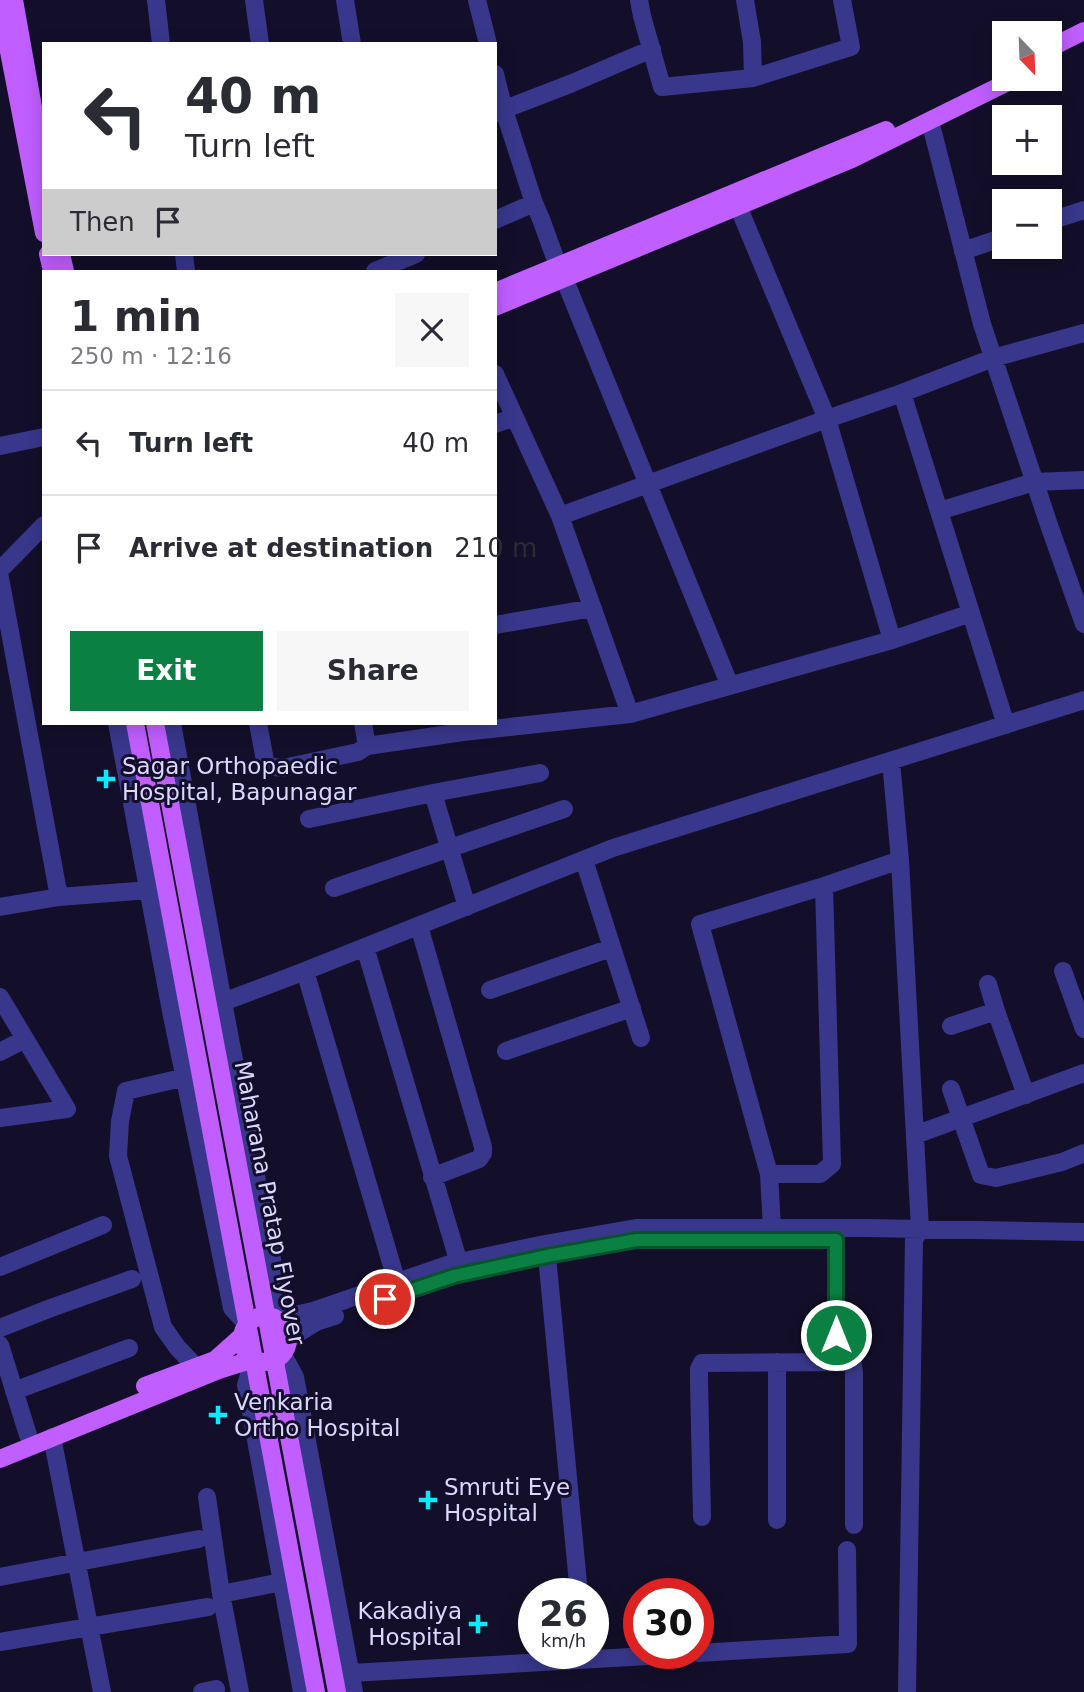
<!DOCTYPE html>
<meta charset="utf-8">
<style>
body{margin:0;font-family:"DejaVu Sans",sans-serif;background:#f7f7f7;color:#2b2b33;height:100vh;display:flex;flex-direction:column;font-size:26px;white-space:nowrap}
*{box-sizing:border-box;margin:0}
p{font-size:23px;color:#7c7c81}
.icon{flex:none;width:38px;height:38px;fill:none;stroke:currentColor;stroke-width:2;stroke-linecap:round;stroke-linejoin:round}
.map{position:relative;flex:1;overflow:hidden}
.sheet{position:absolute;left:42px;top:270px;width:455px;height:455px;display:flex;flex-direction:column;background:#fff;border-radius:0px;box-shadow:0 4px 18px #0003}
.sheet>*{flex:none}
.top-card{position:absolute;left:42px;top:42px;width:455px;height:214px;border-radius:0px;box-shadow:0 4px 18px #0003;background:#fff;color:#2b2b33;overflow:hidden}
.needle{width:46px;rotate:157deg}
.fabs{position:absolute;left:992px;top:21px;display:grid;gap:14px}
.fabs a{display:grid;place-items:center;width:70px;height:70px;border-radius:0px;background:#fff;box-shadow:0 4px 18px #0003;font-size:35px}
.speed{position:absolute;left:518px;top:1578px;display:flex;gap:14px;font-size:35px;font-weight:700;text-align:center}
.speed>*{display:grid;place-content:center;width:91px;height:91px;border-radius:50%;background:#fff;box-shadow:0 4px 18px #0003;line-height:1}
.speed small{font-size:18px;font-weight:400}
.speed .limit{border:10px solid #d22;background:#fff;color:#111}
.pin{position:absolute;display:grid;place-items:center;width:60px;height:60px;color:#fff;margin:-30px;border:4px solid #fff;border-radius:50%;box-shadow:0 2px 7px #0007}
.me{position:absolute;width:77px;margin:-38px;rotate:0deg;stroke-linejoin:round;filter:drop-shadow(0 0 5px #0008)}
.turn{display:flex;align-items:center;gap:24px;height:147px;padding:0 28px;font-size:32px}
.turn .icon{width:91px;height:91px;stroke-width:2.5}
.turn b{display:block;font-size:49px;line-height:60px}
.then{display:flex;align-items:center;height:66px;padding:0 28px;background:#0003;gap:14px;font-size:26px}
.round{display:grid;place-items:center;flex:none;width:74px;height:74px;border-radius:0px;background:#f7f7f7}
.head{display:flex;align-items:center;justify-content:space-between;height:119px;padding:0 28px}
h1{font-size:42px;font-weight:700;line-height:52px}
.button{display:flex;gap:14px;margin-top:auto;padding:14px 28px}
.button a{flex:1;height:80px;border-radius:0px;background:#0b8043;color:#fff;font-size:28px;font-weight:700;line-height:80px;text-align:center}
.button a+a{background:#f7f7f7;color:#2b2b33}
ul{padding:0;list-style:none}
li{display:flex;align-items:center;gap:21px;height:105px;padding:0 28px;border-top:2px solid #e1e1e2}
li div{flex:1}
li b{display:block;font-size:26px}
li em{font-style:normal}
.map>svg:first-child{display:block}
.lines{fill:none;stroke-linecap:round;stroke-linejoin:round}
.minor{stroke:#39378b;stroke-width:18}
.major{stroke:#c05eff;stroke-width:18}
.major-bridge{stroke:#c05eff;stroke-width:18}
.route-casing{stroke:#07532c;stroke-width:18}
.route{stroke:#0b8043;stroke-width:12}
.poi-dot{fill:#03ebff;stroke:#130f2a;stroke-width:2.5}
.labels{text-anchor:middle;dominant-baseline:central;stroke-width:6;stroke-linejoin:round;paint-order:stroke}
.poi-label{font-size:23px;fill:#dbd7ff;stroke:#130f2a;text-anchor:start}
.street-label{font-size:23px;fill:#dbd7ff;stroke:#130f2a}
</style>
<div class="map">
<svg width="1084" height="1692" viewBox="0 0 1084 1692">
<rect width="100%" height="100%" fill="#130f2a"/>
<g class="lines">
<path class="minor" d="M156,0L161,44
M254,0L260,44
M345,0L352,44
M477,0L488,44
M639,0L642,16L662,87L753,78L752,42L745,0
M495,74L504,110L534,203L541,219L558,266
M753,78L851,47L842,0
M495,113L570,84L652,49
M930,121L982,324L1049,525L1084,624
M738,206L827,419L892,640L971,613
M495,220L534,203
M1050,221L1084,210
M963,251L1004,237
M184,254L186,271
M375,271L416,254
M564,278L730,686
M495,374L560,516L827,419L902,393L993,358L1084,333
M902,393L1006,725
M495,424L515,417
M0,446L44,437
M939,511L1034,482L1084,480
M560,516L630,714L892,640
M0,570L44,525
M0,578L59,897
M495,625L593,608
M117,723L172,1016L232,1308L247,1324
M172,723L223,1002L279,1296L276,1319L313,1311L450,1264L545,1244L636,1228H867L1084,1232
M258,723L266,766L283,768L358,752L367,746
M363,723L367,746L463,732L630,714
M891,761L900,860L920,1229L914,1240L907,1692
M433,793L467,907
M309,819L433,793L540,773
M584,860L641,1038
M334,888L564,809
M0,907L59,897L149,890
M419,926L483,1147V1153L479,1159L432,1177
M365,947L459,1263
M305,971L397,1283
M1063,971L1084,1029
M988,984L996,1011
M490,990L611,948
M0,997L67,1109L0,1118
M223,1002L305,971L613,848L1084,700
M951,1026L996,1011L1026,1095
M506,1051L632,1008
M0,1052L25,1039
M186,1077L126,1091L120,1121L118,1156L163,1327L177,1347L195,1366
M951,1089L981,1175L996,1178L1062,1162L1084,1153
M915,1135L1084,1073
M769,1174H820L832,1164L824,886
M772,1228L769,1174L700,924L824,886L900,860
M836,1240V1362
M547,1256L579,1594
M0,1267L103,1225
M0,1328L51,1308L132,1279
M287,1340L316,1322L335,1316
M0,1345L28,1435
M282,1353L295,1377L354,1692
M254,1359L246,1385L302,1692
M777,1362V1520
M14,1391L129,1348
M52,1437L102,1692
M207,1497L221,1594L240,1692
M702,1517L699,1382V1369L702,1363L848,1362L853,1365L854,1373V1525
M0,1577L199,1539
M221,1594L282,1582
M0,1642L208,1607
M698,1653L848,1644L847,1550
M351,1673L683,1654
M202,1692L216,1689"/>
<path class="major" d="M14,0L44,169
M0,5L44,233
M1050,48L1084,31
M48,254L52,271
M61,254L65,271
M495,292L886,130
M495,307L852,159L1014,79
M242 1339a23 23 0 1 1 46 0a23 23 0 1 1-46 0Z
M145,1386L215,1360L242,1336
M0,1459L219,1370L254,1359"/>
<path class="major-bridge" d="M135,723L316,1692
M155,723L337,1692"/>
</g>
<g class="lines">
<defs>
<path id="route" d="M385,1299L454,1276L547,1256L637,1240H836V1335"/>
</defs>
<use href="#route" class="route-casing"/>
<use href="#route" class="route"/>
</g>
<g class="poi-dot">
<path d="M102.5 768.5h7v7h7v7h-7v7h-7v-7h-7v-7h7z"/>
<path d="M214.5 1404.5h7v7h7v7h-7v7h-7v-7h-7v-7h7z"/>
<path d="M424.5 1489.5h7v7h7v7h-7v7h-7v-7h-7v-7h7z"/>
<path d="M474.5 1613.5h7v7h7v7h-7v7h-7v-7h-7v-7h7z"/>
</g>
<g class="labels">
<g class="poi-label">
<text x="122" y="766">Sagar Orthopaedic<tspan x="122" dy="26">Hospital, Bapunagar</tspan></text>
<text x="234" y="1402">Venkaria<tspan x="234" dy="26">Ortho Hospital</tspan></text>
<text x="444" y="1487">Smruti Eye<tspan x="444" dy="26">Hospital</tspan></text>
<text x="462" y="1611" text-anchor="end">Kakadiya<tspan x="462" dy="26">Hospital</tspan></text>
</g>
<g class="street-label">
<text transform="translate(270 1203) rotate(79)">Maharana Pratap Flyover</text>
</g>
</g>
</svg>
<div class="fabs">
<a><svg class="needle" viewBox="-14 -14 28 28"><path d="M0-13l5 13h-10z" fill="#e53935"/><path d="M0 13l5-13h-10z" fill="#7c7c81"/></svg></a>
<a>+</a>
<a>−</a>
</div>
<div class="speed"><div>26<small>km/h</small></div><div class="limit">30</div></div>
<div class="pin" style="left:385px;top:1299px;background:#d93025"><svg class="icon" aria-label="arrive" viewBox="0 0 24 24"><path d="M6 21V4h12l-3 4 3 4H6"/></svg></div>
<svg class="me" style="left:836px;top:1335px" viewBox="-20 -20 40 40"><circle r="17" fill="#0b8043" stroke="#fff" stroke-width="3"/><path d="M0-11L8 9 0 5-8 9z" fill="#fff"/></svg>
<div class="top-card">
<div class="turn"><svg class="icon" aria-label="left" viewBox="0 0 24 24"><path d="M17 20v-9H6M10 6l-5 5 5 5"/></svg><div><b>40 m</b>Turn left</div></div>
<div class="then">Then<svg class="icon" aria-label="arrive" viewBox="0 0 24 24"><path d="M6 21V4h12l-3 4 3 4H6"/></svg></div>
</div>
<section class="sheet">
<div class="head"><div><h1>1 min</h1><p>250 m · 12:16</p></div><a class="round"><svg class="icon" aria-label="close" viewBox="0 0 24 24"><path d="M6 6l12 12M18 6L6 18"/></svg></a></div>
<ul>
<li><svg class="icon" aria-label="left" viewBox="0 0 24 24"><path d="M17 20v-9H6M10 6l-5 5 5 5"/></svg><div><b>Turn left</b></div><em>40 m</em></li>
<li><svg class="icon" aria-label="arrive" viewBox="0 0 24 24"><path d="M6 21V4h12l-3 4 3 4H6"/></svg><div><b>Arrive at destination</b></div><em>210 m</em></li>
</ul>
<div class="button"><a>Exit</a><a>Share</a></div>
</section>
</div>
